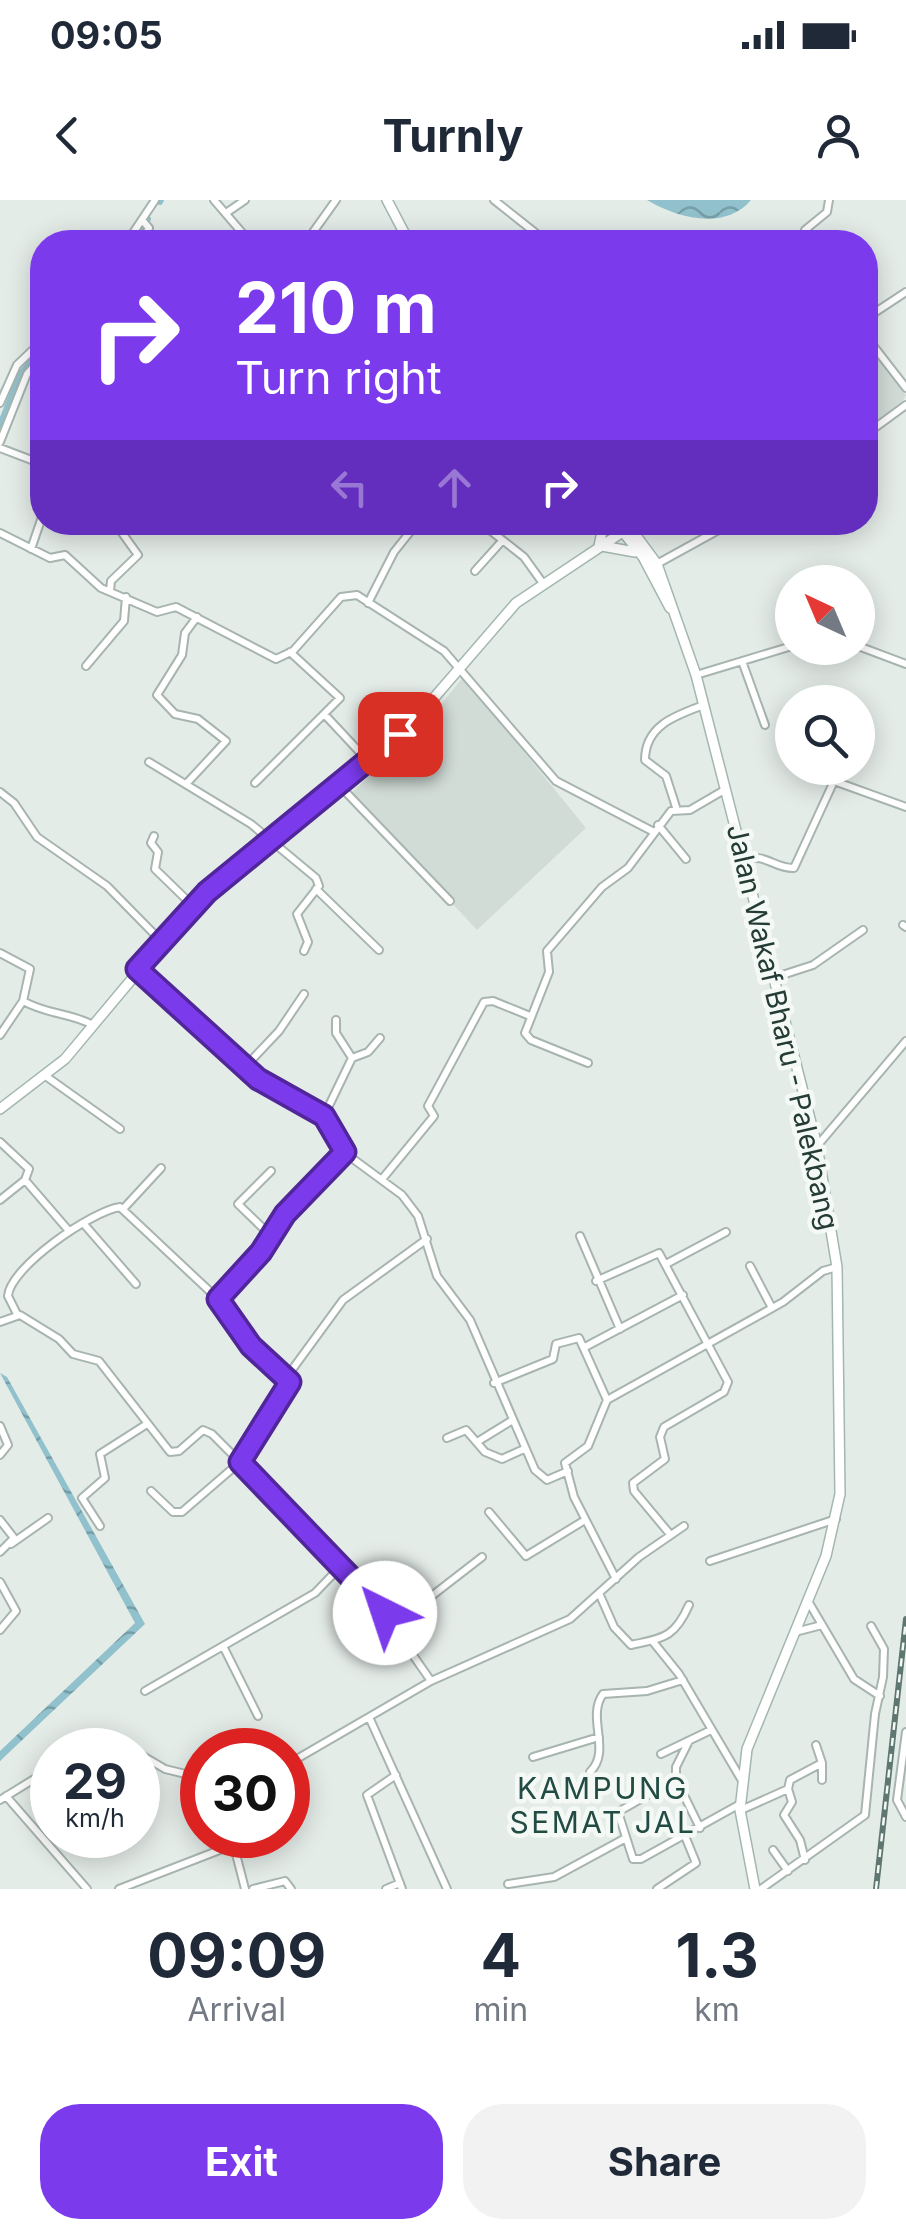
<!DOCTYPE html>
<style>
body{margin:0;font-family:Inter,sans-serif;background:#f2f2f3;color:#1f2937;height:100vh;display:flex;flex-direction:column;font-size:38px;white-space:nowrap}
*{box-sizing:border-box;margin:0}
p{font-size:32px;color:#747a83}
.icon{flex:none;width:55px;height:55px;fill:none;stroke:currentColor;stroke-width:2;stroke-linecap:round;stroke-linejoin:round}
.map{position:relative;height:1689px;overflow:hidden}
.panel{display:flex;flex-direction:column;background:#fff;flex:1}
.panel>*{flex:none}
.banner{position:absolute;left:30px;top:30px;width:848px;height:305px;border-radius:40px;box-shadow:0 5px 25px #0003;background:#7c3aed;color:#fff;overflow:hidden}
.needle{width:65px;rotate:316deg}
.tools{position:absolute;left:775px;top:365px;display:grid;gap:20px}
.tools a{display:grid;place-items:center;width:100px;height:100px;border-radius:50%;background:#fff;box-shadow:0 5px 25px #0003;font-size:50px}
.speed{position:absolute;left:30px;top:1528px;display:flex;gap:20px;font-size:50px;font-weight:700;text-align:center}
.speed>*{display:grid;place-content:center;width:130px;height:130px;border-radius:50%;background:#fff;box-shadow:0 5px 25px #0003;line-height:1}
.speed small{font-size:25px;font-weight:400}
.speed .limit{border:15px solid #d22;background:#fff;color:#111}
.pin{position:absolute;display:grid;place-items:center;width:85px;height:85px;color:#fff;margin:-42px;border-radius:20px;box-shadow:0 5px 15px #0006}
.me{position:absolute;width:110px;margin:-55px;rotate:319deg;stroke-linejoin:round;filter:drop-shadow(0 0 8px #0008)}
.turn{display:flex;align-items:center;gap:35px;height:210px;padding:0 40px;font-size:45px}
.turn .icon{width:130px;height:130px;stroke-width:2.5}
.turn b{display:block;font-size:70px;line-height:85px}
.lanes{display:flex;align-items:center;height:95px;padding:0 40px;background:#0003;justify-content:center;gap:50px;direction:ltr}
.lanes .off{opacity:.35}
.eta{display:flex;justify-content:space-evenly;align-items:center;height:170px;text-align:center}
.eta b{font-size:60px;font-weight:700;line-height:70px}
.action{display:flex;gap:20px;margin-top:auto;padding:20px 40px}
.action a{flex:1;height:115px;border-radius:40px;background:#7c3aed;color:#fff;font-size:40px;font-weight:700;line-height:115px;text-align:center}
.action a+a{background:#f2f2f3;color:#1f2937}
.status{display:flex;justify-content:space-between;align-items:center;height:70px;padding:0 50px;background:#fff;direction:ltr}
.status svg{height:28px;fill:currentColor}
header{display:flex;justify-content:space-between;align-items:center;height:130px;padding:0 40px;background:#fff;font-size:45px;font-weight:700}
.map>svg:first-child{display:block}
.built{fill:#d2dcd7}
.water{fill:url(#water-waves)}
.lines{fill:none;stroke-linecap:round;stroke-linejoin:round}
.canal{stroke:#91c1cc;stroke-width:6}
.minor-casing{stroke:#a7b4af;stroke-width:10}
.secondary-casing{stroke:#a3b7b0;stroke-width:12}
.minor{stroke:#fff;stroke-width:6}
.secondary{stroke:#fff;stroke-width:9}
.rail-casing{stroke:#5f7771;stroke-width:6}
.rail{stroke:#f4f9f6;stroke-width:2.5;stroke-dasharray:8;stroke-linecap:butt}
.route-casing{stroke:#51269a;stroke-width:25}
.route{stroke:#7c3aed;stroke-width:18}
.labels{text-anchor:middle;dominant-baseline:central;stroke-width:9;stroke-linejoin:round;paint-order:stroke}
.street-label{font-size:28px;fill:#253c36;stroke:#f4f9f6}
.neighbourhood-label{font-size:30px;letter-spacing:2.5px;fill:#224c43;stroke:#f4f9f6}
</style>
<div class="status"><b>09:05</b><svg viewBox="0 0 49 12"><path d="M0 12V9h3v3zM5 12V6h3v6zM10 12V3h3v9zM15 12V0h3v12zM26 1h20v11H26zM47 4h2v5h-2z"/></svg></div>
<header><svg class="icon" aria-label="back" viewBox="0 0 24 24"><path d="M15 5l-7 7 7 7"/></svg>Turnly<svg class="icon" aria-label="person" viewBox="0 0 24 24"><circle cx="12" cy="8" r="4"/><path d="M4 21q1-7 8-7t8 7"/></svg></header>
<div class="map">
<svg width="906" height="1689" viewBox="0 0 906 1689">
<defs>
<pattern id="water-waves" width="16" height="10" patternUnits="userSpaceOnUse" patternTransform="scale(2.5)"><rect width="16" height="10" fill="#91c1cc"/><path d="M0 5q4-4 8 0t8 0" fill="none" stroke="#769ea6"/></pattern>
</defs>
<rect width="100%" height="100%" fill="#e4ece8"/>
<path class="built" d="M865,142L906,195L900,206L865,230Z
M463,477L586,628L477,730L350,594L424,526Z"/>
<path class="water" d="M647,0H751C725,31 677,18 647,0Z
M0,1173L7,1177L145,1424L0,1561V1551L135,1423Z"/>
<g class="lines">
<path class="canal" d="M160,2L161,0
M134,42L148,19
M0,225L20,175L42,147"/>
<defs>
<path id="minor" d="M214,0L250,42
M494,0L547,42
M226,13L245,0
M310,36L319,42
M127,42L155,0
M141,42L149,28L142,20
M306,42L336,0
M803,42L805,30L827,12L829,0
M865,119L906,92
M865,135L906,188
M0,203L17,165L42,141
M865,235L906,205
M0,242L27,174L42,157
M0,248L42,264
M500,322L491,331L524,357L542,382
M0,333L50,358L65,355L101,388L157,412L176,407L276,459L293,451L341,397L357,395L444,451L556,581L652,631
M31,349L42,317
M655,365L733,322
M475,371L502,341
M110,391L111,381L138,355L120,330L121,322
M368,403L394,352L418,322
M858,446L906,464
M742,461L765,525
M86,466L124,421L126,397
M696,475L792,446
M325,515L368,561
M149,562L251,624L316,678L319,686L297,714L308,742L304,751
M187,583L226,541L198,519L175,514L157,495L182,455L185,433L197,417
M255,583L340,498L290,452
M339,585L450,701
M0,592L14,603L37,637L107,686L161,741
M676,607L666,576L645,560C645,525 677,515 704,505
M658,625L686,659
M154,636L151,643L158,652L155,669L193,706
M744,659C766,653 775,669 794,668L834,581L906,607
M316,689L379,750
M903,725L906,727
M0,753L30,769L23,801C48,815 68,812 93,825
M138,770L257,879L324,916L345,953L402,995L418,1016L437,1076L470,1120L535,1270L547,1280L568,1271
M773,778L813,765L863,730
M0,835L23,801
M352,858L368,852L380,838
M588,863L531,840L525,833L549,772L547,751L602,687L628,668L671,611L690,610L726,589
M244,868L279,831L304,794
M47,877L120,929
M324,916L352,858L336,833V820
M0,942L29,969L25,980L0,1000
M817,946L906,841
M383,978L434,916L428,906L484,802L493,801L530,816
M25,980L69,1031
M124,1008L161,968
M83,1023L136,1084
M270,1035L238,1004L271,971
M580,1036L620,1129
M666,1064L726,1032
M750,1066L772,1108
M596,1081L659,1053L728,1182L724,1192L664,1227L660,1237L665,1259L633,1283L634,1291L669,1333
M218,1099L261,1052L285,1014L345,953
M17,1114L8,1096C10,1067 92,1011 120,1007L218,1099L251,1145L289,1182L240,1262L182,1312H173L151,1291
M0,1122L20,1115L59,1139L73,1154L99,1161L170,1252L179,1251L203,1230L212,1234L369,1392L431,1481
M585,1147L683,1095
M286,1178L343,1100L427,1039
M494,1183L553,1159L556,1144L579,1138L607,1200
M0,1226L8,1245L0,1255
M447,1238L466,1230L485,1252L502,1259L524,1249
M477,1242L511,1221
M489,1312L526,1356L585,1320
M0,1320L14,1338L0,1352
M100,1326L82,1298L105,1278L100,1254L147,1224
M11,1344L48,1318
M710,1361L836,1319
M616,1379L574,1297L565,1263L588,1246L607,1200L783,1102L823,1071L837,1067
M0,1382L16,1411L0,1430
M599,1393L614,1427L631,1445C662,1438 674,1439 689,1405
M808,1401L854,1479L880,1496
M795,1432L822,1425
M401,1433L419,1421L420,1405L482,1357
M654,1443L679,1474L741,1579
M223,1446L258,1516
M145,1491L315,1393L342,1365
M369,1517L447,1689
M906,1532L897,1600L906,1617
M689,1541L676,1567V1579L700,1628
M816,1545L822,1563
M85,1550L114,1540L133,1550
M138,1553L165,1569L202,1578
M661,1554L711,1530
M533,1557L599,1537
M288,1564L431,1481L570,1419L639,1357L684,1326
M590,1572C612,1551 586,1517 603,1494L647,1491L683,1480
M396,1575L367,1595L402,1689
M676,1579L618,1612L633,1659H641L740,1604
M788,1589L790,1580L822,1563V1580
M6,1596L87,1689
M0,1600L52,1568
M741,1610L788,1589L792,1602L784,1615L800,1640L805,1660
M773,1650L788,1671
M508,1684L554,1677L624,1639
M119,1689L230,1646L235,1650L245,1689
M253,1689L285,1681L291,1689
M386,1689L400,1683
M657,1689L696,1663L685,1636
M761,1689L865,1615L875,1514L883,1477L884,1449L871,1426"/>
<path id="secondary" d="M387,0L409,42
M615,322L643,357L670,408
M626,322L657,364L696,475L817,946L837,1067L840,1294L826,1356L747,1549L740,1610L755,1689
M599,346L604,322
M602,346L635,352
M0,909L65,859L193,706L414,521L516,403L630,327"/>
</defs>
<use href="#minor" class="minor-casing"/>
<use href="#secondary" class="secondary-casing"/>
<use href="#minor" class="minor"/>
<use href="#secondary" class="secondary"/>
<defs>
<path id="rail" d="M876,1689L906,1419"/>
</defs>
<use href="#rail" class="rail-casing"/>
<use href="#rail" class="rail"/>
</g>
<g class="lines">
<defs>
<path id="route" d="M385,1413L240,1262L290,1182L251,1146L218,1099L261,1052L285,1014L345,952L324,916L258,879L137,769L207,692L400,534"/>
</defs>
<use href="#route" class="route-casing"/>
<use href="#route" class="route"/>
</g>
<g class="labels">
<g class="street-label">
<text transform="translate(783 827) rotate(77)">Jalan Wakaf Bharu - Palekbang</text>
</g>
<g class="neighbourhood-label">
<text x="603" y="1588">KAMPUNG<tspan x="603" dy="34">SEMAT JAL</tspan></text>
</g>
</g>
</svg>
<div class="tools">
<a><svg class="needle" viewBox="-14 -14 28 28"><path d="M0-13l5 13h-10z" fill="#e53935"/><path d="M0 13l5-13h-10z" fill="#747a83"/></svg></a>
<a><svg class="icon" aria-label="search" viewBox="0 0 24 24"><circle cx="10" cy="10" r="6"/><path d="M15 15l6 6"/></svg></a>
</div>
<div class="speed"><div>29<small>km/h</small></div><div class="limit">30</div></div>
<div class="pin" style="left:400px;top:534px;background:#d93025"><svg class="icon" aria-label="arrive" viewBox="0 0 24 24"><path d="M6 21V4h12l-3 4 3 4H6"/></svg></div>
<svg class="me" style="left:385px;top:1413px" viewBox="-20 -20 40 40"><circle r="19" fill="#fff"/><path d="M0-13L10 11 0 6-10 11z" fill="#7c3aed"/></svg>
<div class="banner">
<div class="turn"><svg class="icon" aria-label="right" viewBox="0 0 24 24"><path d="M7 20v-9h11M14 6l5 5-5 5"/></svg><div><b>210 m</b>Turn right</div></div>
<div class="lanes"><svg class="icon off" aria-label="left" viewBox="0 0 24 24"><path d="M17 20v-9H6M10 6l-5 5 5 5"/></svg><svg class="icon off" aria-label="ahead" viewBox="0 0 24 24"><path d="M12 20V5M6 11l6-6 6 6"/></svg><svg class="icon" aria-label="right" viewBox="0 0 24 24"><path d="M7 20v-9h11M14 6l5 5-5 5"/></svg></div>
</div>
</div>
<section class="panel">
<div class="eta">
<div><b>09:09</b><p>Arrival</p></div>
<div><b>4</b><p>min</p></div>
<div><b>1.3</b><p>km</p></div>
</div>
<div class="action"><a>Exit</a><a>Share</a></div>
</section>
